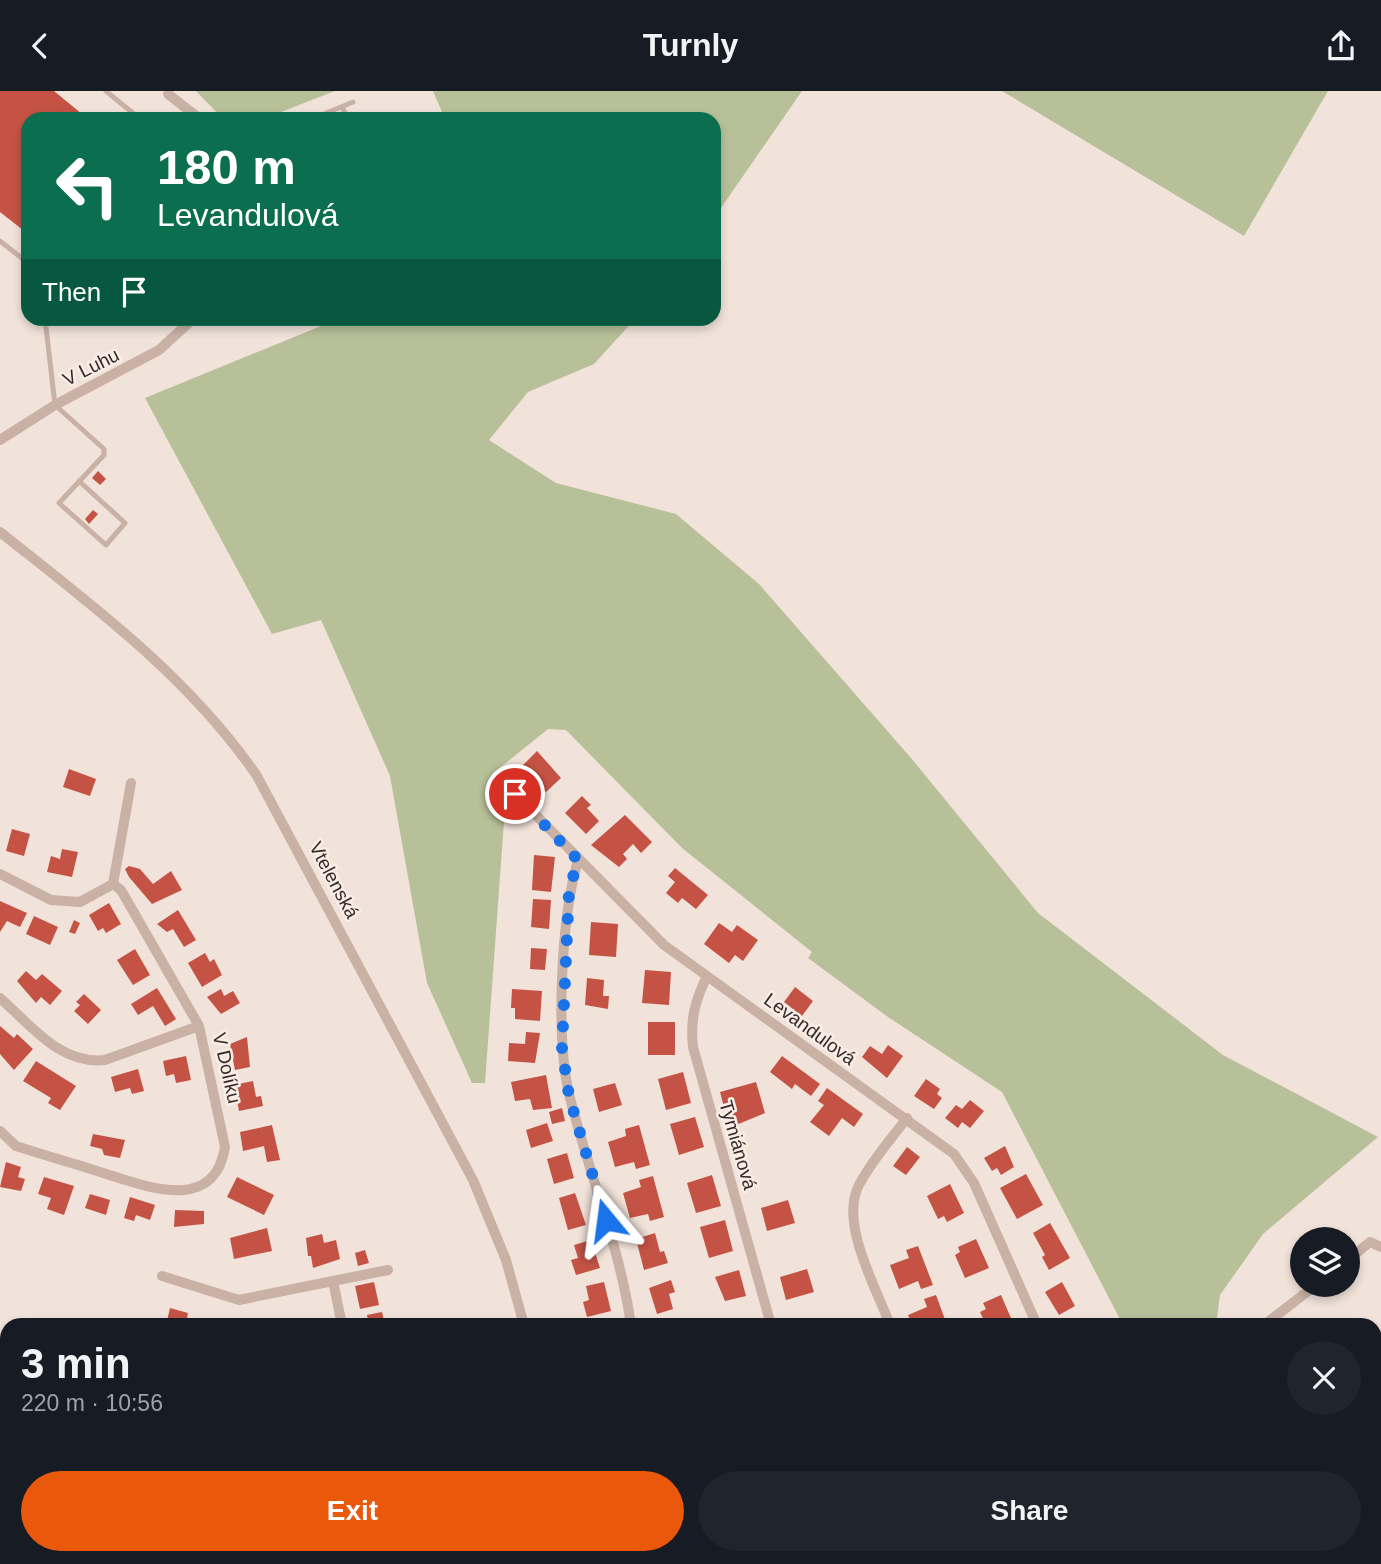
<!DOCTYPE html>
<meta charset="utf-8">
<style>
body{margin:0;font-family:Helvetica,sans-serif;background:#20242c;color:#f1f3f6;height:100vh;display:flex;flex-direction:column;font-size:26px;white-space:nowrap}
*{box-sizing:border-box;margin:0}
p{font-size:23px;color:#9ea1a6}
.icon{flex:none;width:38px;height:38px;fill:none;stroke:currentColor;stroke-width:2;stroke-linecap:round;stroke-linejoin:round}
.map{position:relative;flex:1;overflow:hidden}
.side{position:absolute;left:0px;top:1227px;width:1382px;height:247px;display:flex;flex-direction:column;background:#171b24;border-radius:21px 21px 0 0;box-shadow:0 4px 10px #0003}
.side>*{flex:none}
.banner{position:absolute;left:21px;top:21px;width:700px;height:214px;border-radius:21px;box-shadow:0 4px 10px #0003;background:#0b6e4f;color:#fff;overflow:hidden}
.tools{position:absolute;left:1290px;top:1136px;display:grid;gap:14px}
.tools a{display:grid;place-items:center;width:70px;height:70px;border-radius:50%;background:#171b24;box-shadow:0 4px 10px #0003;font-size:35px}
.pin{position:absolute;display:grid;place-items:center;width:60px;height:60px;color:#fff;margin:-30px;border:4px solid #fff;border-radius:50%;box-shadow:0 2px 7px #0007}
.me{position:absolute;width:77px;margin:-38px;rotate:344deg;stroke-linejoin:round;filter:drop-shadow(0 0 5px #0008)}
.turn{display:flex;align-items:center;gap:24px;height:147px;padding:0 21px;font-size:32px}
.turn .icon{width:91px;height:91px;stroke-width:2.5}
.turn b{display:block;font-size:49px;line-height:60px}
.then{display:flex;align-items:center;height:66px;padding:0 21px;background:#0003;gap:14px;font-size:26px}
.round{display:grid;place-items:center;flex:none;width:74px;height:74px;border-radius:37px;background:#20242c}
.head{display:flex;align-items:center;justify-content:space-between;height:119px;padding:0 21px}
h1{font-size:42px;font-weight:700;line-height:52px}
.button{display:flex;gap:14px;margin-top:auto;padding:14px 21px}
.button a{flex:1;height:80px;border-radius:42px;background:#ea580c;color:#fff;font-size:28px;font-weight:700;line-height:80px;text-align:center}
.button a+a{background:#20242c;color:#f1f3f6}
header{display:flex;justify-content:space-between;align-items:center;height:91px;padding:0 21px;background:#171b24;font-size:32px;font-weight:700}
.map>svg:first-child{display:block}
.green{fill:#b8c09a}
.building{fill:#c45345}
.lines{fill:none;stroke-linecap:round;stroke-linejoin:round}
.path{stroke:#b49b91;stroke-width:2.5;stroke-dasharray:3.5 3.5;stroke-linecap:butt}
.lane{stroke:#c9b1a6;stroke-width:5}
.street{stroke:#c9b1a6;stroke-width:10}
.route{stroke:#1a73e8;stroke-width:12;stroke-dasharray:0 21.6}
.labels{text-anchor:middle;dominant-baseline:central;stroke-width:5;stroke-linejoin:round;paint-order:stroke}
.street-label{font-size:19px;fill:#352a27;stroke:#f9eee6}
</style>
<header><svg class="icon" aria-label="back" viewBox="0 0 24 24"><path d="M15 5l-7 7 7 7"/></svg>Turnly<svg class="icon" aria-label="share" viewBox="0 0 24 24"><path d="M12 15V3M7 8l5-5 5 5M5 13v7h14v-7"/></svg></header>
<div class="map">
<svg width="1381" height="1473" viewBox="0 0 1381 1473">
<rect width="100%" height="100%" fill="#f1e3da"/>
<path class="green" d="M196,0H335L263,28H223Z
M433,0H802L714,127V28H445Z
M1002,0H1328L1244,145Z
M338,228H635L594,273L528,301L489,349L556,392L676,423L759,493L911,667L1038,822L1223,964L1378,1046L1263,1143L1220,1204L1216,1234H1123L1002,1001L888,926L808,867L812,861L682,757L566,639L548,638L492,683L506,703L485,992H472L427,892L390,685L321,529L272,543L145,307Z
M0,1314L7,1318V1466L41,1467L40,1473H0Z"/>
<path class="building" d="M0,0H54L88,28H28V143L0,121Z
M98,380L106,388L100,394L92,387Z
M93,419L98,423L89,433L85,428Z
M537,660L561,687L546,701L521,676Z
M69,678L96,688L90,705L63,696Z
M582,705L591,714L587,717L599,730L586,743L565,722Z
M625,724L652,751L641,762L633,753L623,763L627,768L619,776L591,754Z
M12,738L30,743L24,765L6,760Z
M62,758L78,761L72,786L47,781L51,765L60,768Z
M534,764L555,766L551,801L532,799Z
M129,775L140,778L153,793L171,780L182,799L152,813L129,786L125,778Z
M675,777L708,804L696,818L682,807L678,812L666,802L675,791L668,785Z
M533,808L551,809L549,838L531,836Z
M0,810L27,822L20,836L7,830L0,841Z
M109,812L121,833L106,842L103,837L98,840L89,824Z
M178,819L196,849L184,856L173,838L167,841L157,833Z
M34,825L58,836L50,854L26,843Z
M74,829L80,832L75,843L69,841Z
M591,831L618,833L616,866L589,864Z
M719,832L732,841L737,834L758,849L743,870L735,864L729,872L704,853Z
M531,857L547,858L545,879L530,878Z
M135,858L150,884L133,894L117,869Z
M205,862L210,871L214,868L222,884L202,896L188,872Z
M645,879L671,881L669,914L642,912Z
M26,880L36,889L42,883L62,900L50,914L41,906L36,912L17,890Z
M587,887L604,889L603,905H609L608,918L585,914Z
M795,896L813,910L802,925L784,911Z
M157,897L176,928L165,935L153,915L138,924L131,913Z
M221,898L224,905L233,900L240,912L221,923L207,906Z
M512,898L542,900L540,930L515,928V917H511Z
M84,903L101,919L88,933L74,920L80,914L76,911Z
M648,931H675V964H648Z
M0,935L14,947L17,943L33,958L14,979L0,963Z
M526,941L540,942L535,972L508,970L509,952L525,953Z
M247,946L250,976L235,979L230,953Z
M888,954L903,965L887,987L862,966L870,955L882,963Z
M186,965L191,989L176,992L174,983L166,985L163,970Z
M782,965L820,993L811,1005L795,993L792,998L770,981Z
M36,970L76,995L60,1019L48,1012L51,1007L23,990Z
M138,978L144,1000L132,1003L130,997L115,1001L111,986Z
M683,981L691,1012L666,1019L658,988Z
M546,984L552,1017L533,1019L530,1008L515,1010L511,991Z
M926,988L940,998L937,1003L942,1007L934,1018L914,1005Z
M253,990L256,1006L261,1005L263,1015L239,1020L234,994Z
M756,991L765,1022L736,1034L730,1014L724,1016L720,1001Z
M615,992L622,1014L599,1021L593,998Z
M827,997L863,1023L854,1036L842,1027L829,1045L810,1031L824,1014L818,1010Z
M970,1009L984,1020L970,1037L962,1031L958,1037L945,1027L956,1014L962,1018Z
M562,1017L565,1030L552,1033L549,1021Z
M695,1026L704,1056L679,1064L670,1033Z
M547,1032L553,1050L531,1057L526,1039Z
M272,1034L280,1069L267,1071L264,1055L243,1060L240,1041Z
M639,1034L650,1074L636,1078L634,1071L615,1076L608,1051L626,1045L625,1038Z
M93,1043L125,1049L120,1067L104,1064L102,1058L90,1055Z
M1005,1055L1014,1076L1001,1084L997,1077L992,1080L984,1067Z
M907,1056L920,1066L906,1084L893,1075Z
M567,1062L574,1087L554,1093L547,1068Z
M6,1071L21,1076L18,1086L25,1088L21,1100L0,1096Z
M1026,1083L1043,1114L1017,1128L1000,1097Z
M712,1084L721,1115L696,1122L687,1092Z
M653,1085L664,1126L650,1130L648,1123L630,1127L623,1102L641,1096L639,1089Z
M44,1086L74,1095L64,1124L47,1118L51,1107L38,1103Z
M237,1086L274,1104L264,1124L227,1106Z
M950,1093L964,1122L947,1131L944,1125L938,1128L927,1105Z
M575,1102L586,1134L568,1139L559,1107Z
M90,1103L110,1109L106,1124L85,1117Z
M130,1106L155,1114L150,1129L136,1124L134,1130L124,1127Z
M788,1109L795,1132L767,1140L761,1117Z
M175,1119L204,1120V1133L174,1136Z
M725,1129L733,1160L709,1167L700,1136Z
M1050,1132L1070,1167L1049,1179L1042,1166L1045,1164L1033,1142Z
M267,1137L272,1160L234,1168L230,1147Z
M655,1142L660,1161L664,1160L668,1172L644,1179L636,1148Z
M322,1143L324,1152L336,1149L340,1168L313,1177L311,1165H308L306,1147Z
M976,1148L989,1177L965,1187L955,1164L960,1161L958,1156Z
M591,1149L600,1177L576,1184L571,1169L578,1167L574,1154Z
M918,1155L933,1194L921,1198L918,1190L899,1198L890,1174L909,1167L906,1159Z
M365,1159L369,1172L358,1175L355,1162Z
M807,1178L814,1201L786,1209L780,1186Z
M739,1179L746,1205L725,1210L715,1186Z
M671,1189L675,1201L669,1203L673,1218L657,1223L649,1197Z
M374,1191L379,1214L360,1218L355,1195Z
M604,1191L611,1220L587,1226L583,1211L589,1209L586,1195Z
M1062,1191L1075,1215L1059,1224L1045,1201Z
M936,1204L947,1234H912L908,1224L927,1216L924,1208Z
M1001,1204L1014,1234H986L980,1221L986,1218L983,1212Z
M170,1217L188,1222L187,1227L209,1234H166Z
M382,1221L385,1234H369L367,1224Z
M206,1466H226L220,1473H213Z
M433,1466H450L451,1473H420L419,1470Z
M803,1466H820L822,1473H805Z
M940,1466H958L961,1473H943Z
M1158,1466H1187L1189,1472L1162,1473Z"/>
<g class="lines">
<path class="path" d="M0,1247L7,1249
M0,1304L7,1308
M146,1466L152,1473
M366,1466L379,1473
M47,1473L49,1466
M89,1473L92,1466
M125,1473L131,1466"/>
<path class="lane" d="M106,0L140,28
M342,16L348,28
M312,28L353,11
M0,150L28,172
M45,228L55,314L104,358V364L59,412L106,454L125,432L79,390"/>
<path class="street" d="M168,3L200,28
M0,349L55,314L159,259L193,228
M0,441C93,515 189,586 257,685L473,1089L506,1169L524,1234
M515,703L664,854L954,1063L974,1092L1037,1234
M578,769C561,828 555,947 570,1007C589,1083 620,1156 631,1234
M0,783L51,809L80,811L113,793L121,799L199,935L225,1056C214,1125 143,1094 100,1081C72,1072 44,1064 16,1055L0,1040
M113,793L131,692
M707,885C695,910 690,928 693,956L771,1234
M0,907C31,934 60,974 105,969L199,935
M1348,1169L1370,1151L1381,1156
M162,1185L239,1209L333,1190
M342,1234L333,1190L388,1179
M890,1234C876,1196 839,1132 859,1094C872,1069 891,1048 907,1027
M1264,1234L1316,1194
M1376,1403L1381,1413
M1376,1432L1381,1428
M393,1466L395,1473
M659,1466L660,1473
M837,1466L839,1473
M978,1466L980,1473
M1139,1466L1142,1473
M239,1473L245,1466
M531,1473L532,1466"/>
</g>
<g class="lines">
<path class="route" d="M515,703L578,769L569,800L562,957L569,1005L606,1129"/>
</g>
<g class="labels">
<g class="street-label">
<text transform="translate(91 276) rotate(-27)">V Luhu</text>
<text transform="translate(334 789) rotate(62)">Vtelenská</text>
<text transform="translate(810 938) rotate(36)">Levandulová</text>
<text transform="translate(227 977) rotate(77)">V Dolíku</text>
<text transform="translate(738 1054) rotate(74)">Tymiánová</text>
</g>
</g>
</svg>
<div class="tools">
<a><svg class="icon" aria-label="layers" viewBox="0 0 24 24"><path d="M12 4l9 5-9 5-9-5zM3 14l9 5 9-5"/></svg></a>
</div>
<div class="pin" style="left:515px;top:703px;background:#d93025"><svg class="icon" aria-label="arrive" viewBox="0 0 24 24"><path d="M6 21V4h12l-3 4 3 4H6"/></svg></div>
<svg class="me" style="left:606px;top:1129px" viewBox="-20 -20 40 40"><path d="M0-17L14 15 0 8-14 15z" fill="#1a73e8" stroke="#fff" stroke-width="4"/></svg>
<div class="banner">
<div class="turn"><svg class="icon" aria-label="left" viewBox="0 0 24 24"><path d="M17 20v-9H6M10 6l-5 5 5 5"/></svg><div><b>180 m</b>Levandulová</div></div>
<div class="then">Then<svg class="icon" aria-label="arrive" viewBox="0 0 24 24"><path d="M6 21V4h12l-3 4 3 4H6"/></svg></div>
</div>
<section class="side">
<div class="head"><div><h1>3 min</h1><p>220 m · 10:56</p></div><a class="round"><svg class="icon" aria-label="close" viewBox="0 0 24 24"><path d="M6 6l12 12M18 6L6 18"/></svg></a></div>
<div class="button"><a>Exit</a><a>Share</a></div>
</section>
</div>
